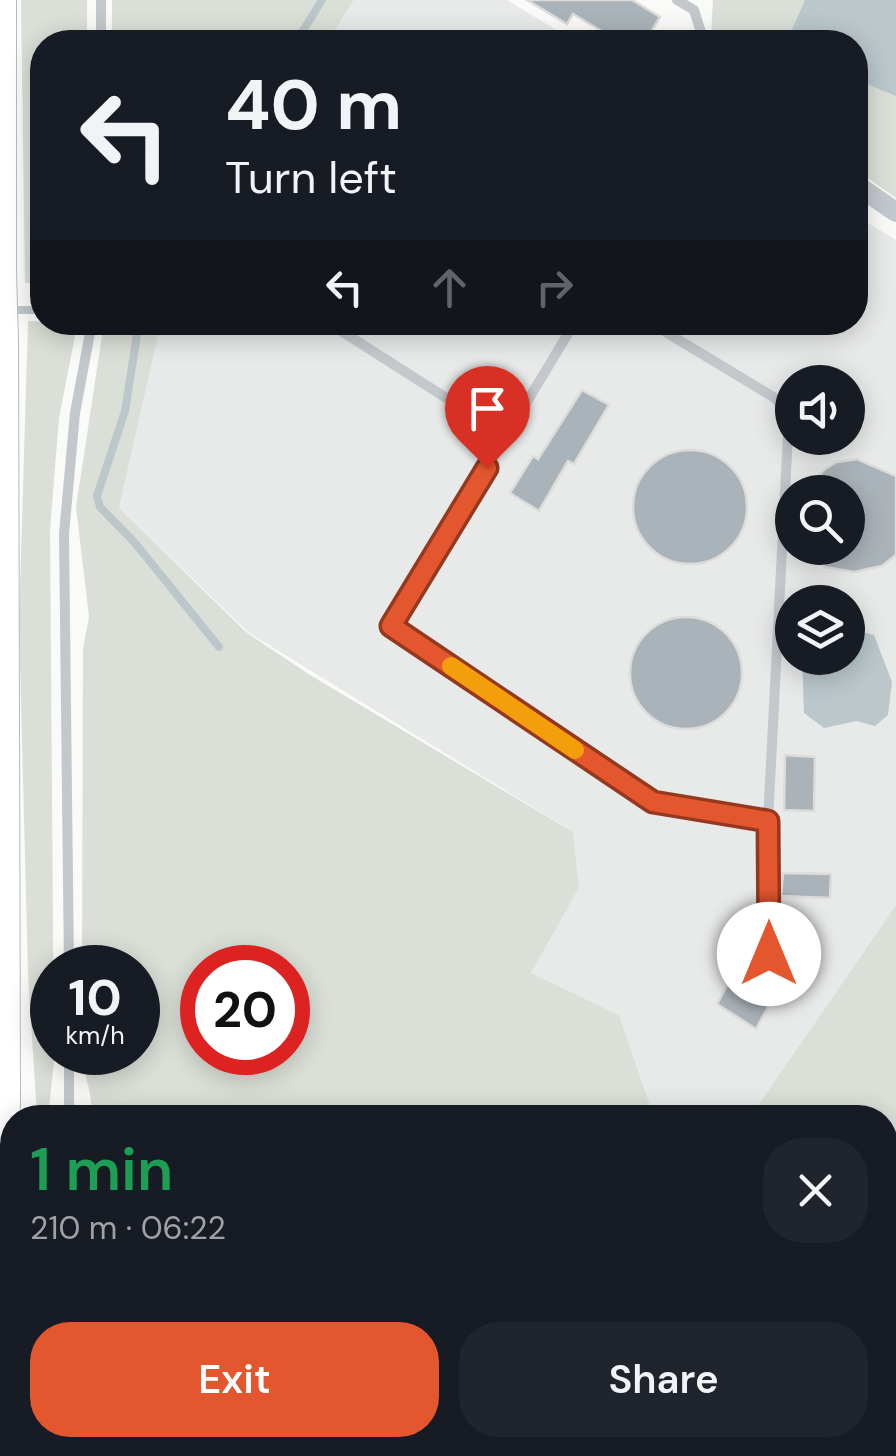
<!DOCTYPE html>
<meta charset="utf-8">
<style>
body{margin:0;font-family:"DM Sans",sans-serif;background:#20242c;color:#f1f3f6;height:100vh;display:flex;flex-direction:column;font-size:38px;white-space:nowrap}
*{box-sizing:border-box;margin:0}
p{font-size:32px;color:#9ea1a6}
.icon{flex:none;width:55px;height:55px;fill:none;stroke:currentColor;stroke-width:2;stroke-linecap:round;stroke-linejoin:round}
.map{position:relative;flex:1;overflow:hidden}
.panel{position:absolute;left:0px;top:1105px;width:898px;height:352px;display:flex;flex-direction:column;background:#171b24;border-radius:40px 40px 0 0;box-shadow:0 5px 25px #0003}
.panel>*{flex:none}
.top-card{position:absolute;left:30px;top:30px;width:838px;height:305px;border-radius:40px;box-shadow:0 5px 25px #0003;background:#171b24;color:#f1f3f6;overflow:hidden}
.tools{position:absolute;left:775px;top:365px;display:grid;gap:20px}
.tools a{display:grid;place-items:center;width:90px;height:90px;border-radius:50%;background:#171b24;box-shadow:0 5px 25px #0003;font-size:50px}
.speed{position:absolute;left:30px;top:945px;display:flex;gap:20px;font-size:50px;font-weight:700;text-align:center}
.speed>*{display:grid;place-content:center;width:130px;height:130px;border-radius:50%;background:#171b24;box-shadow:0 5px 25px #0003;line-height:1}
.speed small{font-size:25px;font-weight:400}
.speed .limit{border:15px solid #d22;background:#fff;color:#111}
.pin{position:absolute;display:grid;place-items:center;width:85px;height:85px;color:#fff;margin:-102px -42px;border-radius:50% 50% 50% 0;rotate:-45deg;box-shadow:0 0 10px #0007}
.pin .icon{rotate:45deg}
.me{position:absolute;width:110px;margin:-55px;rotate:0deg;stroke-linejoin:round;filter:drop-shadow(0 0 8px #0008)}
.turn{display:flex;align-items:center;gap:35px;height:210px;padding:0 30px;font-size:45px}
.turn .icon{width:130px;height:130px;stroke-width:2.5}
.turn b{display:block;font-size:70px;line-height:85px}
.lanes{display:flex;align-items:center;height:95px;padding:0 30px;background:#0003;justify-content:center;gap:50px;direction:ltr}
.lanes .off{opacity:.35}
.round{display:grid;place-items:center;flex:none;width:105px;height:105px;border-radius:40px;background:#20242c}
.headline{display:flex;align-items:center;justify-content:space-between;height:170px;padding:0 30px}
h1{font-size:60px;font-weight:600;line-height:75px;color:#1e9e55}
.action{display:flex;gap:20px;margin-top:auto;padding:20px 30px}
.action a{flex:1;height:115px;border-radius:40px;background:#e4572e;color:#fff;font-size:40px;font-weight:600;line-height:115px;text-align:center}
.action a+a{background:#20242c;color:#f1f3f6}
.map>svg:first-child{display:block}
.built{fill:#e8e9e9;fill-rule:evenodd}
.green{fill:#dadfd7;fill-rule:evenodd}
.water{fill:#bbc7cb}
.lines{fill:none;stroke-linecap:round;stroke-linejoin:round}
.stream{stroke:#bbc7cb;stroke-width:8}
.building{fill:#aab3b9;stroke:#dcdcda;stroke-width:2.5}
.primary-casing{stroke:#b5babe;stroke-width:32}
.path{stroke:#bbbfc2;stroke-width:4;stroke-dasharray:5 5;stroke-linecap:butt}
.service{stroke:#c3c8cc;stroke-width:10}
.minor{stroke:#c3c8cc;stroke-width:20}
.primary{stroke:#fff;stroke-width:30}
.primary-bridge-casing{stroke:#b5babe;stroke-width:32;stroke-linecap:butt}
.primary-bridge{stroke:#fff;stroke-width:30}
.route-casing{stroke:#94391e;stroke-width:25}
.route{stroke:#e4572e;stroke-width:18}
.slow{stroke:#f59e0b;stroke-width:18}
</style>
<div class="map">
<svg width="896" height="1456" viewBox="0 0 896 1456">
<rect width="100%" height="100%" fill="#fafaf8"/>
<path class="built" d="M354,0H507L576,42H327Z
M855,215L896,240V905L750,1117H654L619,1015L531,973L579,888L573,832L248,632L119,508L161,323L855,322ZM792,382H848V438H792ZM792,492H848V548H792ZM792,602H848V658H792Z"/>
<path class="green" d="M21,0H87V42H42V284L25,283Z
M112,0H354L327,42H112Z
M713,0H896V198L855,169V42H715L711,36Z
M28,321L67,323L75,336L59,418L50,530L54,1061L48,1118L37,1117L28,974L19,623Z
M104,323H161L119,508L246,632L310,675L573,832L579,888L531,973L619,1015L654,1117H90C95,1092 82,1076 82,1053L138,1052V968L82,967L83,649L89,617L76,507ZM202,968H288V1052H202Z
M896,905V1300H885V1118L750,1117Z
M72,1445H814L813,1456H71Z"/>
<path class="water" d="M805,0H896V96L855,79V42H790L788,39Z
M848,629L874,635L892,682L888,715L875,726L856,721L824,728L804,713L802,658H848Z"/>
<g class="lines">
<path class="stream" d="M296,42L322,0
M7,310H42
M139,322L125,411L97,496L100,507L135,543L219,647"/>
</g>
<path class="building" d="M527,0H632L660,17L645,42H620L573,14L567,24Z
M582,390L609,405L574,464L568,461L539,511L510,493L533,456L538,459Z
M633 507a57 57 0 1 1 114 0a57 57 0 1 1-114 0Z
M857,459L896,476V555L882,566L854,572L825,567L807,548H848V492H804L825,469L837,462Z
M630 673a56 56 0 1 1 112 0a56 56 0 1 1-112 0Z
M785,755L815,757L814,811L784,810Z
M783,873L831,874L830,898L781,896Z
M735,971L775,994L756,1029L717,1004Z"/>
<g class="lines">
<defs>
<path id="primary" d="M1,0V271
M0,1232L5,1102L3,341"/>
</defs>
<use href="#primary" class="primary-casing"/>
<path class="path" d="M30,294H42"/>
<path class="service" d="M101,0V42
M677,0L694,10L704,42
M327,322L506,436
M575,322L391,627L653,802L768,821L789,415L775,398L649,322
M768,821L769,954
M69,968L64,534L75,413L92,322
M69,1118V1052
M58,1456L59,1445"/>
<path class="minor" d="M855,184L896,212"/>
<use href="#primary" class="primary"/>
<defs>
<path id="primary-bridge" d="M1,271L3,341"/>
</defs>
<use href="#primary-bridge" class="primary-bridge-casing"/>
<use href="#primary-bridge" class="primary-bridge"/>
</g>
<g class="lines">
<defs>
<path id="route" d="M487,468L391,626L653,802L768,821L769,954"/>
</defs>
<use href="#route" class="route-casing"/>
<use href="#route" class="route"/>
<path class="slow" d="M451,666L575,750"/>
</g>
</svg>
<div class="tools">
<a><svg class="icon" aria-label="sound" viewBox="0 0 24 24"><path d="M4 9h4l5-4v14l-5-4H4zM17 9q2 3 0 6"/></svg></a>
<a><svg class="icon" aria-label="search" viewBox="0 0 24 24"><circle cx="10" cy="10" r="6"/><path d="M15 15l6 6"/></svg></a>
<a><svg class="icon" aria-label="layers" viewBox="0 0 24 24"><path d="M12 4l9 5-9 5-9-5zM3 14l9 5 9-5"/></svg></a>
</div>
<div class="speed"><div>10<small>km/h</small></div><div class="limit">20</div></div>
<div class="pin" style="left:487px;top:468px;background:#d93025"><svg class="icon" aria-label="arrive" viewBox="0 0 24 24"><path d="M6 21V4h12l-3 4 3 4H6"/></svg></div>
<svg class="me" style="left:769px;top:954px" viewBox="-20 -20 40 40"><circle r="19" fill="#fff"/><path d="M0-13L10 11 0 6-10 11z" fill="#e4572e"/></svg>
<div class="top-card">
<div class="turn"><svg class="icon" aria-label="left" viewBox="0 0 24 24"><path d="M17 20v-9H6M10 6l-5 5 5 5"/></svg><div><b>40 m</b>Turn left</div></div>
<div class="lanes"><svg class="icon" aria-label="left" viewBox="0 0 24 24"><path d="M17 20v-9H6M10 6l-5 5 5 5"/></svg><svg class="icon off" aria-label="ahead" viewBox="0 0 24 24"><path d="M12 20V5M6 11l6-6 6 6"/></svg><svg class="icon off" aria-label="right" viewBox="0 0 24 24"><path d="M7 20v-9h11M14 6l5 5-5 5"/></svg></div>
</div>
<section class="panel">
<div class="headline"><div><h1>1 min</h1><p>210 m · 06:22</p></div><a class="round"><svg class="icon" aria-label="close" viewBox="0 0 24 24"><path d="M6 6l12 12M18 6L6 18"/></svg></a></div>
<div class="action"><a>Exit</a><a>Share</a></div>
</section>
</div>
